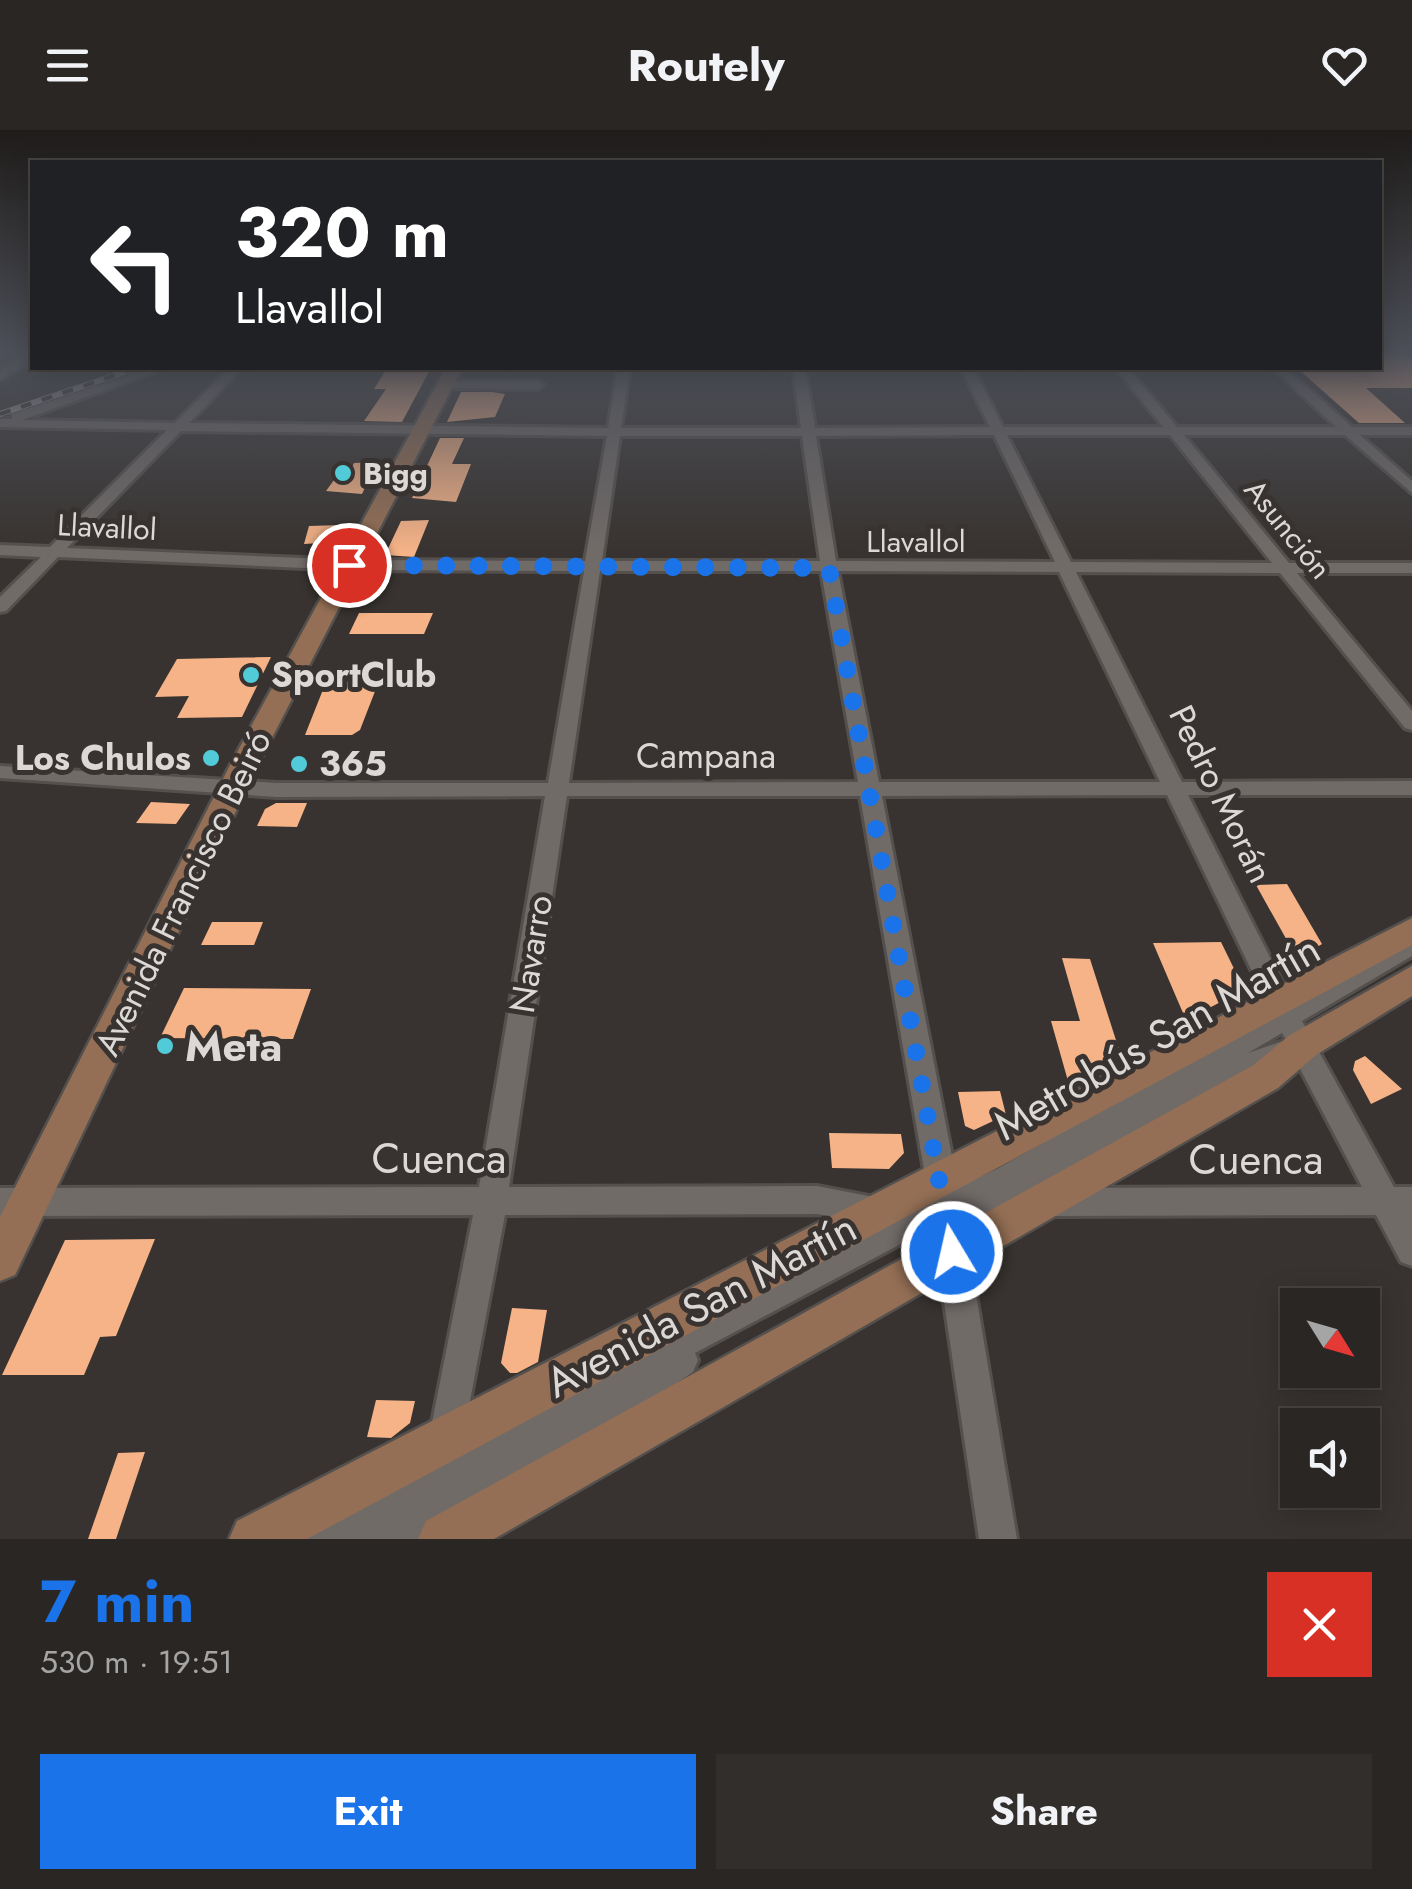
<!DOCTYPE html>
<meta charset="utf-8">
<style>
body{margin:0;font-family:Jost,sans-serif;background:#322e2c;color:#f1f3f6;height:100vh;display:flex;flex-direction:column;font-size:38px;white-space:nowrap}
*{box-sizing:border-box;margin:0}
p{font-size:32px;color:#a5a5a6}
.icon{flex:none;width:55px;height:55px;fill:none;stroke:currentColor;stroke-width:2;stroke-linecap:round;stroke-linejoin:round}
.map{position:relative;height:1409px;overflow:hidden}
.drawer{display:flex;flex-direction:column;background:#2a2624;flex:1}
.drawer>*{flex:none}
.hud{position:absolute;left:30px;top:30px;width:1352px;height:210px;border-radius:0px;box-shadow:0 5px 25px #0003,0 0 0 2px #464341;background:#202124;color:#fff;overflow:hidden}
.needle{width:65px;rotate:127deg}
.fabs{position:absolute;left:1280px;top:1158px;display:grid;gap:20px}
.fabs a{display:grid;place-items:center;width:100px;height:100px;border-radius:0px;background:#2a2624;box-shadow:0 5px 25px #0003,0 0 0 2px #464341;font-size:50px}
.pin{position:absolute;display:grid;place-items:center;width:85px;height:85px;color:#fff;margin:-42px;border:5px solid #fff;border-radius:50%;box-shadow:0 2px 10px #0007}
.me{position:absolute;width:110px;margin:-55px;rotate:351deg;stroke-linejoin:round;filter:drop-shadow(0 0 8px #0008)}
.turn{display:flex;align-items:center;gap:35px;height:210px;padding:0 40px;font-size:45px}
.turn .icon{width:130px;height:130px;stroke-width:2.5}
.turn b{display:block;font-size:70px;line-height:85px}
.round{display:grid;place-items:center;flex:none;width:105px;height:105px;border-radius:0px;background:#322e2c}
.overview{display:flex;align-items:center;justify-content:space-between;height:170px;padding:0 40px}
h1{font-size:60px;font-weight:700;line-height:75px;color:#1a73e8}
.button{display:flex;gap:20px;margin-top:auto;padding:20px 40px}
.button a{flex:1;height:115px;border-radius:0px;background:#1a73e8;color:#fff;font-size:40px;font-weight:700;line-height:115px;text-align:center}
.button a+a{background:#322e2c;color:#f1f3f6}
header{display:flex;justify-content:space-between;align-items:center;height:130px;padding:0 40px;background:#2a2624;font-size:45px;font-weight:700}
.map>svg:first-child{display:block}
.building{fill:#f5b387}
.lines{fill:none;stroke-linecap:round;stroke-linejoin:round}
.minor-casing{stroke:#54504d;stroke-width:6}
.major-casing{stroke:#54504d;stroke-width:5}
.minor{fill:#716b68;fill-rule:evenodd}
.major{fill:#946f55;fill-rule:evenodd}
.rail-casing{stroke:#a19c9a;stroke-width:6}
.rail{stroke:#383330;stroke-width:4;stroke-dasharray:11;stroke-linecap:butt}
.route{stroke:#1a73e8;stroke-width:18;stroke-dasharray:0 32.4}
.poi-dot{fill:#52cbd8;stroke:#383330;stroke-width:4}
.labels{text-anchor:middle;dominant-baseline:central;stroke-width:10;stroke-linejoin:round;paint-order:stroke}
.far-poi-label{font-size:30px;font-weight:bold;fill:#dcd8d6;stroke:#383330;text-anchor:start}
.far-street-label{font-size:30px;fill:#dcd8d6;stroke:#383330}
.poi-label{font-size:35px;font-weight:bold;fill:#dcd8d6;stroke:#383330;text-anchor:start}
.street-label{font-size:35px;fill:#dcd8d6;stroke:#383330}
.near-street-label{font-size:42px;fill:#dcd8d6;stroke:#383330}
.near-poi-label{font-size:42px;font-weight:bold;fill:#dcd8d6;stroke:#383330;text-anchor:start}
</style>
<header><svg class="icon" aria-label="menu" viewBox="0 0 24 24"><path d="M4 6h16M4 12h16M4 18h16"/></svg>Routely<svg class="icon" aria-label="heart" viewBox="0 0 24 24"><path d="M12 20l-8-8c-3-5 5-10 8-4 3-6 11-1 8 4z"/></svg></header>
<div class="map">
<svg width="1412" height="1409" viewBox="0 0 1412 1409">
<rect width="100%" height="100%" fill="#383330"/>
<path class="building" d="M1380,224H1404L1412,230V258H1366L1405,293H1359L1297,238H1380Z
M387,238H431L402,292L364,291L386,259H374Z
M461,262H492L505,264L495,287L447,292Z
M440,308H464L452,334H471L456,372L412,368Z
M377,332L362,364L326,361L342,339H351L354,333Z
M429,390L414,427L385,425L401,391Z
M340,395L336,412L304,414L309,396Z
M359,483H433L424,504H349Z
M271,527L242,587L177,588L189,566L155,567L177,529Z
M379,551L360,600L352,605H305L326,552Z
M151,672L190,674L176,694L136,693Z
M276,673H307L297,697L257,696L265,679Z
M1287,754L1322,814L1303,826L1294,823L1256,755Z
M212,792H263L254,815H201Z
M1221,812L1242,855L1238,863L1186,890L1153,813Z
M1062,828L1090,829L1122,929H1111L1112,933L1103,932L1105,938H1094L1068,951L1051,891H1080Z
M184,858L311,859L293,909L160,908Z
M1365,926L1402,959L1371,974L1353,940L1355,931Z
M1000,961L1006,985L974,1000L965,996L958,962Z
M829,1003L901,1004L904,1023L889,1039L832,1038Z
M155,1109L116,1206L100,1207L84,1245H2L65,1110Z
M512,1178L547,1180L538,1232L517,1243H510L501,1233Z
M376,1270L415,1271L410,1293L391,1308L367,1307Z
M145,1322L116,1409H88L118,1323Z"/>
<g class="lines">
<defs>
<path id="minor" d="M24,224H32V229L0,250V241Z
M151,238H167L22,290L175,293L230,238H242L189,293L608,298L618,238H630L621,298H801L793,238H805L815,298L990,297L961,238H973L1003,297H1163L1116,238H1128L1177,297H1336L1273,238H1285L1352,297H1412V305H1360L1412,351V363L1345,305H1184L1289,433H1412V443H1297L1412,581V600L1405,598L1280,443L1076,442L1182,652L1412,651V665H1188L1292,871L1412,805V826L1302,891L1394,1057H1412V1136L1401,1132L1376,1085L1049,1086L1038,1082L1036,1068L965,1099L1017,1409H979L933,1097L695,1223L698,1230L693,1242L570,1326L457,1385L455,1409H291L296,1395L425,1328L473,1085L0,1086V1058L479,1057L545,666L277,667L0,648V636L277,653H548L584,441L349,440L58,427L6,481L0,482V467L41,427L0,425V415L50,417L167,300L0,297V289H12V284ZM181,301L607,306L585,431L349,430L67,418ZM994,305L1055,432L836,431L816,306ZM1007,305H1170L1272,433L1071,432ZM620,306H802L820,431H602ZM600,441H821L858,652L569,653ZM838,441L1059,442L1160,652H879ZM1167,665L1272,883L997,1039L958,1057L882,666ZM567,666H860L929,1069L891,1085L894,1080L889,1070L817,1056L509,1057ZM1282,903L1286,910L1248,923ZM1295,929L1362,1057L1053,1058L1264,940ZM817,1084L875,1094L463,1308L505,1085Z
M445,251H538L544,255L538,259L441,258L439,255Z"/>
<path id="major" d="M446,238H462L257,637L15,1145L0,1151V1087L229,637Z
M1412,788V815L307,1409H229L237,1391Z
M1412,836V866L1316,925L1278,958L494,1409H418L426,1391L1252,936L1290,905Z"/>
</defs>
<use href="#minor" class="minor-casing"/>
<use href="#major" class="major-casing"/>
<use href="#minor" class="minor"/>
<use href="#major" class="major"/>
<defs>
<path id="rail" d="M0,284L137,238"/>
</defs>
<use href="#rail" class="rail-casing"/>
<use href="#rail" class="rail"/>
</g>
<linearGradient id="sky" x2="0" y2="1"><stop stop-color="#1f1c1a"/><stop offset="0.53" stop-color="#4d5059"/><stop offset="1" stop-color="#4d5059" stop-opacity="0"/></linearGradient>
<rect width="1412" height="421" fill="url(#sky)"/>
<g class="lines">
<path class="route" d="M349,435L829,438L952,1122"/>
</g>
<g class="poi-dot">
<circle cx="343" cy="343" r="10"/>
<circle cx="251" cy="545" r="10"/>
<circle cx="211" cy="628" r="10"/>
<circle cx="299" cy="634" r="10"/>
<circle cx="165" cy="916" r="10"/>
</g>
<g class="labels">
<g class="far-poi-label">
<text x="363" y="343">Bigg</text>
</g>
<g class="far-street-label">
<text transform="translate(107 397) rotate(3)">Llavallol</text>
<text transform="translate(1288 399) rotate(51)">Asunción</text>
<text x="916" y="411">Llavallol</text>
</g>
<g class="poi-label">
<text x="271" y="545">SportClub</text>
<text x="191" y="628" text-anchor="end">Los Chulos</text>
<text x="319" y="634">365</text>
</g>
<g class="street-label">
<text x="706" y="626">Campana</text>
<text transform="translate(1221 664) rotate(64)">Pedro Morán</text>
<text transform="translate(183 763) rotate(-64)">Avenida Francisco Beiró</text>
<text transform="translate(531 824) rotate(-81)">Navarro</text>
</g>
<g class="near-street-label">
<text transform="translate(1157 907) rotate(-30)">Metrobús San Martín</text>
<text x="439" y="1028">Cuenca</text>
<text x="1256" y="1029">Cuenca</text>
<text transform="translate(701 1175) rotate(-28)">Avenida San Martín</text>
</g>
<g class="near-poi-label">
<text x="185" y="916">Meta</text>
</g>
</g>
</svg>
<div class="fabs">
<a><svg class="needle" viewBox="-14 -14 28 28"><path d="M0-13l5 13h-10z" fill="#e53935"/><path d="M0 13l5-13h-10z" fill="#a5a5a6"/></svg></a>
<a><svg class="icon" aria-label="sound" viewBox="0 0 24 24"><path d="M4 9h4l5-4v14l-5-4H4zM17 9q2 3 0 6"/></svg></a>
</div>
<div class="pin" style="left:349px;top:435px;background:#d93025"><svg class="icon" aria-label="arrive" viewBox="0 0 24 24"><path d="M6 21V4h12l-3 4 3 4H6"/></svg></div>
<svg class="me" style="left:952px;top:1122px" viewBox="-20 -20 40 40"><circle r="17" fill="#1a73e8" stroke="#fff" stroke-width="3"/><path d="M0-11L8 9 0 5-8 9z" fill="#fff"/></svg>
<div class="hud">
<div class="turn"><svg class="icon" aria-label="left" viewBox="0 0 24 24"><path d="M17 20v-9H6M10 6l-5 5 5 5"/></svg><div><b>320 m</b>Llavallol</div></div>
</div>
</div>
<section class="drawer">
<div class="overview"><div><h1>7 min</h1><p>530 m · 19:51</p></div><a class="round" style="background:#d93025;color:#fff"><svg class="icon" aria-label="close" viewBox="0 0 24 24"><path d="M6 6l12 12M18 6L6 18"/></svg></a></div>
<div class="button"><a>Exit</a><a>Share</a></div>
</section>
